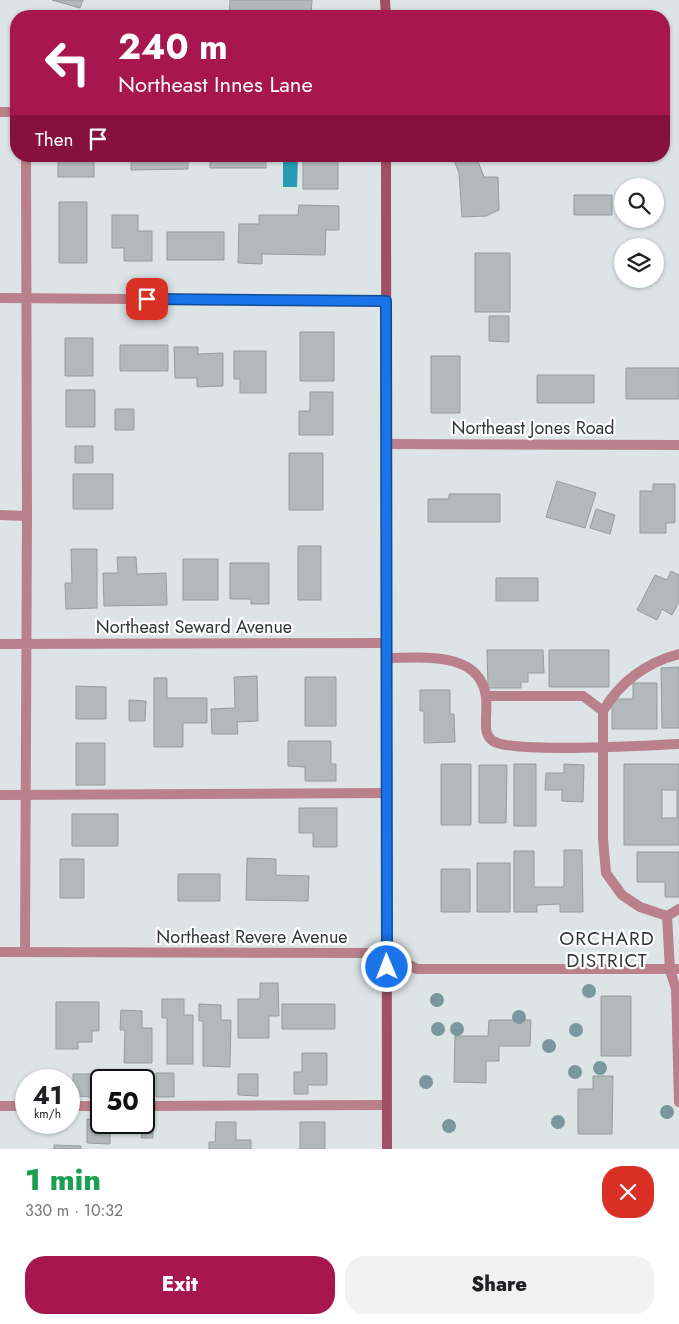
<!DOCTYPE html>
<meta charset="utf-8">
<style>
body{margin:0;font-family:Jost,sans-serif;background:#f2f2f2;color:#202124;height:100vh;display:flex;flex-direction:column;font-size:19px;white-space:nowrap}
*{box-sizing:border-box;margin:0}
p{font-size:16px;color:#757577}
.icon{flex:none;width:28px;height:28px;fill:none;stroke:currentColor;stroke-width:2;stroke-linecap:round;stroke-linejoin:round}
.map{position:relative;height:1149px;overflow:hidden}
.drawer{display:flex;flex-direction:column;background:#fff;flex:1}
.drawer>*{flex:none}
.hud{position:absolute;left:10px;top:10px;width:660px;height:152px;border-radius:20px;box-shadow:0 1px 4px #0004;background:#a8164f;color:#fff;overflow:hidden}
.buttons{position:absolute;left:614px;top:178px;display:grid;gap:10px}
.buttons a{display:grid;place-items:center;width:50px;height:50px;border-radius:50%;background:#fff;box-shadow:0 1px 4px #0004;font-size:25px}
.speed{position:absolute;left:15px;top:1069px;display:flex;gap:10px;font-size:25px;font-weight:700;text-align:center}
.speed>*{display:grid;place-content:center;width:65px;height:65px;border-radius:50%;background:#fff;box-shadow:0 1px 4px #0004;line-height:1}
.speed small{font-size:12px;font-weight:400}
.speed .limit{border:2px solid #111;border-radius:8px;background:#fff;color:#111}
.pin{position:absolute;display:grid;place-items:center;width:42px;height:42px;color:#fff;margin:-21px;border-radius:10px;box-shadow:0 2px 8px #0006}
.me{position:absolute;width:55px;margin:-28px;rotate:359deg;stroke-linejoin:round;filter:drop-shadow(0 0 4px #0008)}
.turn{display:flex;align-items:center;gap:18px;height:105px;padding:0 25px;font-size:22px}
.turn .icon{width:65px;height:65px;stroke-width:2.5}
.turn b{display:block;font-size:35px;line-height:42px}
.then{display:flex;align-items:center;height:48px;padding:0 25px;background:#0003;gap:10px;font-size:19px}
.round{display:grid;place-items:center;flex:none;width:52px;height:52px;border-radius:20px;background:#f2f2f2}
.headline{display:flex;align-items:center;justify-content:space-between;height:85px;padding:0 25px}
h1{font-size:30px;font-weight:800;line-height:38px;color:#1e9e55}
.action{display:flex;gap:10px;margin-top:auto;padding:10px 25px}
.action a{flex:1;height:58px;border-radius:20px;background:#a8164f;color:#fff;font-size:20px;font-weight:800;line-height:58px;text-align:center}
.action a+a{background:#f2f2f2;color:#202124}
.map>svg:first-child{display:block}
.water{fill:#269bb1}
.building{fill:#b1b9bb;stroke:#969d9f;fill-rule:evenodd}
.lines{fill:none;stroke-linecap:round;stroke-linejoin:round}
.service{stroke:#ba808c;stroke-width:10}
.minor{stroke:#ba808c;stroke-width:10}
.tertiary{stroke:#ba808c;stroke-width:10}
.secondary{stroke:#a14f64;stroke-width:10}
.tree{fill:#7a979d}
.route-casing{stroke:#114b97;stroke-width:12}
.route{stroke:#1a73e8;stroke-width:9}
.labels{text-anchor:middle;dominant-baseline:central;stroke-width:4.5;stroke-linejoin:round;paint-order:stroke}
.street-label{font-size:18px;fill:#333737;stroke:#fff}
.neighbourhood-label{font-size:19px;letter-spacing:1px;fill:#333737;stroke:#fff}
</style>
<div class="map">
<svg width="679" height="1149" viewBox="0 0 679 1149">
<rect width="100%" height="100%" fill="#dce4e6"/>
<path class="water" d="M283,157H298L297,187H283Z"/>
<path class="building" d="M52,0H83L80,8Z
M230,0H312L311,15L229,14Z
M58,156H94V177H58Z
M131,156H188V169L131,170Z
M210,156H266V168H210Z
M303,156H338V189H303Z
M452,156H476L484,177H498L499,210L486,216L462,217L459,173Z
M574,195H612V215H574Z
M59,202H87V263H59Z
M299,205L339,206V230H326L325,255L262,254V264L238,263L239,224H259V215H298Z
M112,215H138V231H152V261H124V248H112Z
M167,232H224V260H167Z
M475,253H510V312H475Z
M489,316H509V342L489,341Z
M300,332H334V381H300Z
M65,338H93V376H65Z
M120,345H168V371H120Z
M174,347H198V354L223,353V386L197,387V378H175Z
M234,351H266V393H240V379H234Z
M431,356H460V413H431Z
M626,368H679V399H626Z
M537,375H594V403H537Z
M66,390H95V427H66Z
M310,392H333V435H299V411H310Z
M115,409H134V430H115Z
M75,446H93V463H75Z
M289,453H323V510H289Z
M73,474H113V509H73Z
M557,481L596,493L585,528L546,517Z
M653,484H675V523H666V533H640V491H653Z
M449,494H500V522H428V499H449Z
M596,509L615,515L610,534L590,528Z
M298,546H321V600H298Z
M71,549H97V608L66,609L65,583H72Z
M117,557H136L137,574L166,573L167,605L104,606L103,573H118Z
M183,559H218V600H183Z
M230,563H269V604H251V599H230Z
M671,571L679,575V602L672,615L662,609L657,620L637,610L655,575L667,580Z
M496,578H538V601H496Z
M487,650H543L544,673H528V682H521V688H488Z
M549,650H609V687H549Z
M679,667V728H662L661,668Z
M257,676L258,721L237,722L238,734H212L211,709L235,708L234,677Z
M305,677H336V726H305Z
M154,678H167V698H207V723H183V747H154Z
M633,683H657V729H612V699H633Z
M76,686L106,687V719H76Z
M420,690H450V714H454L455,742L424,743V711H420Z
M129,700L146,701L145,721H129Z
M288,741H331V764H336V781H305V767L288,766Z
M76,743H105V785H76Z
M441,764H471V825H441Z
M514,764H536V826H514Z
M564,764L584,765L583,802L562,801V790H545L546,773H564Z
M624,764H679V845H624ZM662,790H677V818H662Z
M479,765H507L506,823H479Z
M299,808H337V847H313V833H299Z
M72,814H118V846H72Z
M564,850H582L583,912H560V904L537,905V912H514V851H534V887H564Z
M637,852H679V897H665V882H637Z
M247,858L276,859V875L309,876L308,901L246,900Z
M60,859H84V898H60Z
M477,863H510V912H477Z
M441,869H470V912H441Z
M178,874H220V901H178Z
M260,983H278L279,1016H269V1038H238V999H260Z
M601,996H631V1056H601Z
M162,999H184V1015H193V1064H167V1018H162Z
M56,1002H99V1031H92V1042H78V1049H56Z
M199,1004L221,1005V1020H231L230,1067L203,1066V1021H199Z
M282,1004H335V1029H282Z
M121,1010L142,1011V1028H152V1063H124L125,1030H120Z
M489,1020H531L530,1046H499V1061H486V1083L454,1082L455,1036H488Z
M302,1053H327V1085H308V1094H294V1072H302Z
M156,1073H174V1097H156Z
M73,1074H94L93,1097L73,1096Z
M238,1074H258V1096L238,1095Z
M593,1076H613L612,1134H578V1089H593Z
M144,1116H153V1138H141Z
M87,1119L110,1122V1144L87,1143Z
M216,1122H236V1140H251V1149H209V1142H215Z
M300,1122H325V1149H300Z
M54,1145L81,1146V1149H54Z"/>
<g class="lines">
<path class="service" d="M0,515L27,516
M603,711C620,682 647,662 679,654
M0,795L387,793
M667,916L679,909
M0,1106H26
M69,1106H101
M144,1106L387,1105"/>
<path class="minor" d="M0,112H16
M0,298L386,301
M387,444L679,445
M0,644L387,643
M387,658C421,658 480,650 486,697C487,704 486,712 486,720C486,727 485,736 493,741C512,754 649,745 679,744
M486,696H583L603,711V839L606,873L622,895L640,907L667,916L670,970L676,989L679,1102
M25,952L27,516L26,156
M387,953L417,969H679"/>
<path class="tertiary" d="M0,952L387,953"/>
<path class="secondary" d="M385,0L386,16
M386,156L387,1149"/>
</g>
<g class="tree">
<circle cx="589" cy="991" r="7"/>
<circle cx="437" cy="1000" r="7"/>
<circle cx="519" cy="1017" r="7"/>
<circle cx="438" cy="1029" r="7"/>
<circle cx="457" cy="1029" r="7"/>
<circle cx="576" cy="1030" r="7"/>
<circle cx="549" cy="1046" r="7"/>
<circle cx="600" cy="1068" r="7"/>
<circle cx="575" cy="1072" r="7"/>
<circle cx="426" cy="1082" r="7"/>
<circle cx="667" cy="1112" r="7"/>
<circle cx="558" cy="1122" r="7"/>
<circle cx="449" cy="1126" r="7"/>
</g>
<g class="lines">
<defs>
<path id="route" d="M147,299L386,301L387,967"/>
</defs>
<use href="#route" class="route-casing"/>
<use href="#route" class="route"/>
</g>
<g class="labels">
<g class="street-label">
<text x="533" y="428">Northeast Jones Road</text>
<text x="194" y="627">Northeast Seward Avenue</text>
<text x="252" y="937">Northeast Revere Avenue</text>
</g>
<g class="neighbourhood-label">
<text x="607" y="938">ORCHARD<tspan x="607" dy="22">DISTRICT</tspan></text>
</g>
</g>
</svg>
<div class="buttons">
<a><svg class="icon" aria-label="search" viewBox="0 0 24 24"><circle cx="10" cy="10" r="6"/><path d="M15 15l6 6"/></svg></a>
<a><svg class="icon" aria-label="layers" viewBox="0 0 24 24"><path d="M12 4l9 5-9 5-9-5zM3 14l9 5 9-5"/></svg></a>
</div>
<div class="speed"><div>41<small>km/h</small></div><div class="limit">50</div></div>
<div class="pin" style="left:147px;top:299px;background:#d93025"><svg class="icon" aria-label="arrive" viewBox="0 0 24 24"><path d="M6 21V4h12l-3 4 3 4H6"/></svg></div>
<svg class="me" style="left:387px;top:967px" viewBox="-20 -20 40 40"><circle r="17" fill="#1a73e8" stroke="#fff" stroke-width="3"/><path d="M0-11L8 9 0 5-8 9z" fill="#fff"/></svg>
<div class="hud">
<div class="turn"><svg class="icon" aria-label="left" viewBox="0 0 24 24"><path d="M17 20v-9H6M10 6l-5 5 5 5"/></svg><div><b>240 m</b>Northeast Innes Lane</div></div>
<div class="then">Then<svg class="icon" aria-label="arrive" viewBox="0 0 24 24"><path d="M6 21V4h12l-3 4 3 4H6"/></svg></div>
</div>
</div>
<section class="drawer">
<div class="headline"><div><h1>1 min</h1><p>330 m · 10:32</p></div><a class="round" style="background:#d93025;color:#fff"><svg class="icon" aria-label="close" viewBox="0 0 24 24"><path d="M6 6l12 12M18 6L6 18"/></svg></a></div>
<div class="action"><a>Exit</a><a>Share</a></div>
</section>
